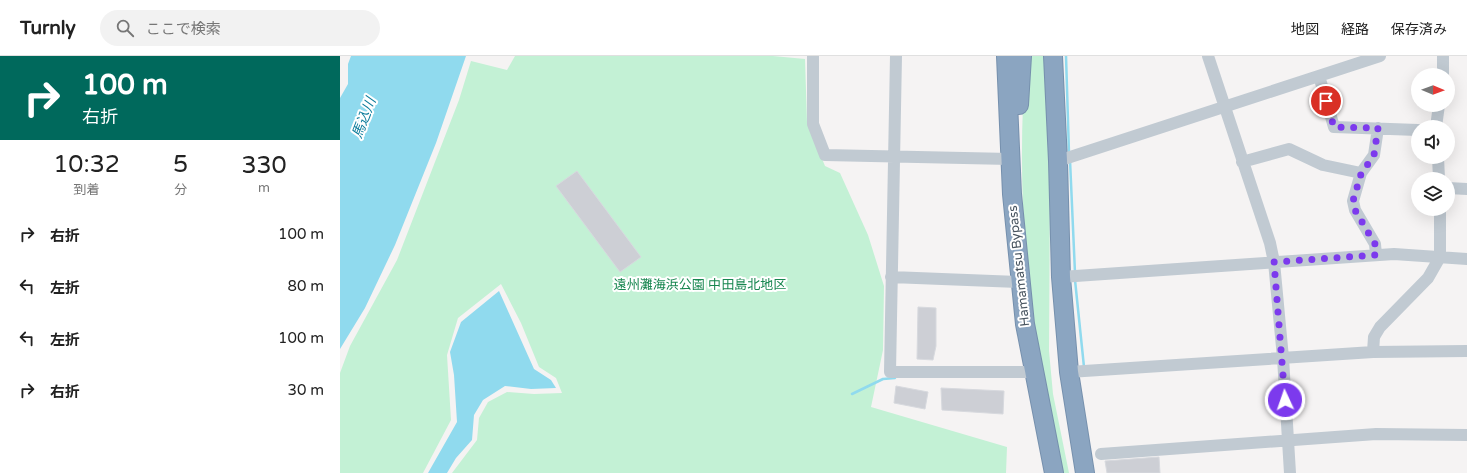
<!DOCTYPE html>
<html lang="ja">
<meta charset="utf-8">
<style>
body{margin:0;font-family:"Varela Round","Noto Sans JP",sans-serif;background:#f2f2f2;color:#222;height:100vh;display:flex;flex-direction:column;font-size:15px;white-space:nowrap}
*{box-sizing:border-box;margin:0}
p{font-size:13px;color:#767676}
.icon{flex:none;width:22px;height:22px;fill:none;stroke:currentColor;stroke-width:2;stroke-linecap:round;stroke-linejoin:round}
.map{position:relative;flex:1;overflow:hidden}
.sheet{display:flex;flex-direction:column;background:#fff;width:340px}
.sheet>*{flex:none}
.hud{background:#00695c;color:#fff;overflow:hidden}
.needle{width:26px;rotate:91deg}
.controls{position:absolute;left:1071px;top:12px;display:grid;gap:8px}
.controls a{display:grid;place-items:center;width:44px;height:44px;border-radius:50%;background:#fff;box-shadow:0 4px 16px #0002;font-size:20px}
.pin{position:absolute;display:grid;place-items:center;width:34px;height:34px;color:#fff;margin:-17px;border:2px solid #fff;border-radius:50%;box-shadow:0 1px 4px #0007}
.me{position:absolute;width:44px;margin:-22px;rotate:357deg;stroke-linejoin:round;filter:drop-shadow(0 0 3px #0008)}
.turn{display:flex;align-items:center;gap:14px;height:84px;padding:0 16px;font-size:18px}
.turn .icon{width:52px;height:52px;stroke-width:2.5}
.turn b{display:block;font-size:28px;line-height:34px}
.eta{display:flex;justify-content:space-evenly;align-items:center;height:68px;text-align:center}
.eta b{font-size:24px;font-weight:600;line-height:28px}
ul{padding:0;list-style:none}
li{display:flex;align-items:center;gap:12px;height:52px;padding:0 16px}
li div{flex:1}
li b{display:block;font-size:15px}
li em{font-style:normal}
header{display:flex;align-items:center;gap:24px;box-sizing:border-box;height:56px;padding:0 20px;background:#fff;border-bottom:1px solid #e0e0e0}
header strong{font-size:19px}
nav{display:flex;gap:22px;margin-inline-start:auto;font-size:14px}
.search{width:280px;height:36px;background:#f2f2f2;display:flex;align-items:center;gap:10px;box-sizing:border-box;padding:0 14px;border-radius:22px;color:#767676;font-size:15px}
main{display:flex;flex:1;min-height:0}
.map>svg:first-child{display:block}
.green{fill:#c3f1d5}
.water{fill:#90daee}
.lines{fill:none;stroke-linecap:round;stroke-linejoin:round}
.stream{stroke:#90daee;stroke-width:2.5}
.building{fill:#cdcfd5;stroke:#d7d9de}
.highway-casing{stroke:#7690ad;stroke-width:20}
.minor{stroke:#c1cad2;stroke-width:12}
.highway{stroke:#8ba5c1;stroke-width:18}
.route{stroke:#7c3aed;stroke-width:7;stroke-dasharray:0 12.6}
.labels{text-anchor:middle;dominant-baseline:central;stroke-width:4;stroke-linejoin:round;paint-order:stroke}
.street-label{font-size:13px;fill:#4a5661;stroke:#fff}
.park-label{font-size:13px;fill:#17864f;stroke:#fff}
.water-label{font-size:14px;font-style:italic;fill:#0c7c9b;stroke:#fff}
</style>
<header>
<strong>Turnly</strong>
<div class="search"><svg class="icon" aria-label="search" viewBox="0 0 24 24"><circle cx="10" cy="10" r="6"/><path d="M15 15l6 6"/></svg>ここで検索</div>
<nav><a>地図</a><a>経路</a><a>保存済み</a></nav>
</header>
<main>
<section class="sheet">
<div class="hud">
<div class="turn"><svg class="icon" aria-label="right" viewBox="0 0 24 24"><path d="M7 20v-9h11M14 6l5 5-5 5"/></svg><div><b>100 m</b>右折</div></div>
</div>
<div class="eta">
<div><b>10:32</b><p>到着</p></div>
<div><b>5</b><p>分</p></div>
<div><b>330</b><p>m</p></div>
</div>
<ul>
<li><svg class="icon" aria-label="right" viewBox="0 0 24 24"><path d="M7 20v-9h11M14 6l5 5-5 5"/></svg><div><b>右折</b></div><em>100 m</em></li>
<li><svg class="icon" aria-label="left" viewBox="0 0 24 24"><path d="M17 20v-9H6M10 6l-5 5 5 5"/></svg><div><b>左折</b></div><em>80 m</em></li>
<li><svg class="icon" aria-label="left" viewBox="0 0 24 24"><path d="M17 20v-9H6M10 6l-5 5 5 5"/></svg><div><b>左折</b></div><em>100 m</em></li>
<li><svg class="icon" aria-label="right" viewBox="0 0 24 24"><path d="M7 20v-9h11M14 6l5 5-5 5"/></svg><div><b>右折</b></div><em>30 m</em></li>
</ul>
</section>
<div class="map">
<svg width="1127" height="417" viewBox="0 0 1127 417">
<rect width="100%" height="100%" fill="#f5f3f3"/>
<path class="green" d="M175,0H433L465,3L467,66L485,110L500,117L528,179L544,230L543,294L531,351L667,391L666,417H112L137,384L139,362L148,346L167,336L194,338L222,337L216,322L199,311L181,267L161,228L118,262L107,299L111,364L83,417H0V317L10,290L57,204L119,44L131,5L167,14Z
M686,0H704L710,125L709,295L713,338L729,417H723C716,390 709,362 704,334C683,224 677,111 686,0Z"/>
<path class="water" d="M11,0H126L96,87L55,189L25,252L0,293V42L8,28V8Z
M159,235L194,313L211,324L216,332L191,333L165,330L143,344L134,359L132,384L116,402L107,417H88L117,366L114,319L110,296L121,266Z"/>
<g class="lines">
<path class="stream" d="M726,0L729,97
M730,104L735,217
M735,224L744,311
M512,338L543,323L555,322"/>
</g>
<path class="building" d="M237,115L301,201L280,216L216,130Z
M578,251L596,252V290L593,304L577,303Z
M556,330L588,336L585,353L554,347Z
M601,332L664,335L663,358L602,354Z
M819,401L820,417H767L765,405Z"/>
<g class="lines">
<defs>
<path id="highway" d="M666,0L672,138L685,268L714,417
M713,0L718,105L721,221L729,316L745,417
M679,49L682,0"/>
</defs>
<use href="#highway" class="highway-casing"/>
<path class="minor" d="M473,0V68L485,99L670,103
M556,0L550,316H693
M868,0L930,187L934,206L943,302L950,417
M1103,19V0
M979,20L994,71L1078,74
M1096,71L1099,49
M1098,101L1099,123
M718,105L1040,0
M902,106L949,93L983,109L1021,117
M1108,132L1127,133
M1036,199L1035,188L1015,154L1013,145L1021,117L1034,99L1038,72
M551,221L680,226
M721,221L1054,198L1127,203
M1033,296L1034,281L1040,271L1088,222L1100,201V153
M729,316L1033,296L1127,295
M761,398L1036,378L1127,379"/>
<use href="#highway" class="highway"/>
</g>
<g class="lines">
<path class="route" d="M945,344L934,206L1036,199L1035,188L1015,154L1013,145L1021,118L1034,99L1038,72L994,71L986,45"/>
</g>
<g class="labels">
<g class="street-label">
<text transform="translate(679 210) rotate(-96)">Hamamatsu Bypass</text>
</g>
<g class="park-label">
<text x="360" y="229">遠州灘海浜公園 中田島北地区</text>
</g>
<g class="water-label">
<text transform="translate(24 62) rotate(-69)">馬込川</text>
</g>
</g>
</svg>
<div class="controls">
<a><svg class="needle" viewBox="-14 -14 28 28"><path d="M0-13l5 13h-10z" fill="#e53935"/><path d="M0 13l5-13h-10z" fill="#767676"/></svg></a>
<a><svg class="icon" aria-label="sound" viewBox="0 0 24 24"><path d="M4 9h4l5-4v14l-5-4H4zM17 9q2 3 0 6"/></svg></a>
<a><svg class="icon" aria-label="layers" viewBox="0 0 24 24"><path d="M12 4l9 5-9 5-9-5zM3 14l9 5 9-5"/></svg></a>
</div>
<div class="pin" style="left:986px;top:45px;background:#d93025"><svg class="icon" aria-label="arrive" viewBox="0 0 24 24"><path d="M6 21V4h12l-3 4 3 4H6"/></svg></div>
<svg class="me" style="left:945px;top:344px" viewBox="-20 -20 40 40"><circle r="17" fill="#7c3aed" stroke="#fff" stroke-width="3"/><path d="M0-11L8 9 0 5-8 9z" fill="#fff"/></svg>
</div>
</main>
